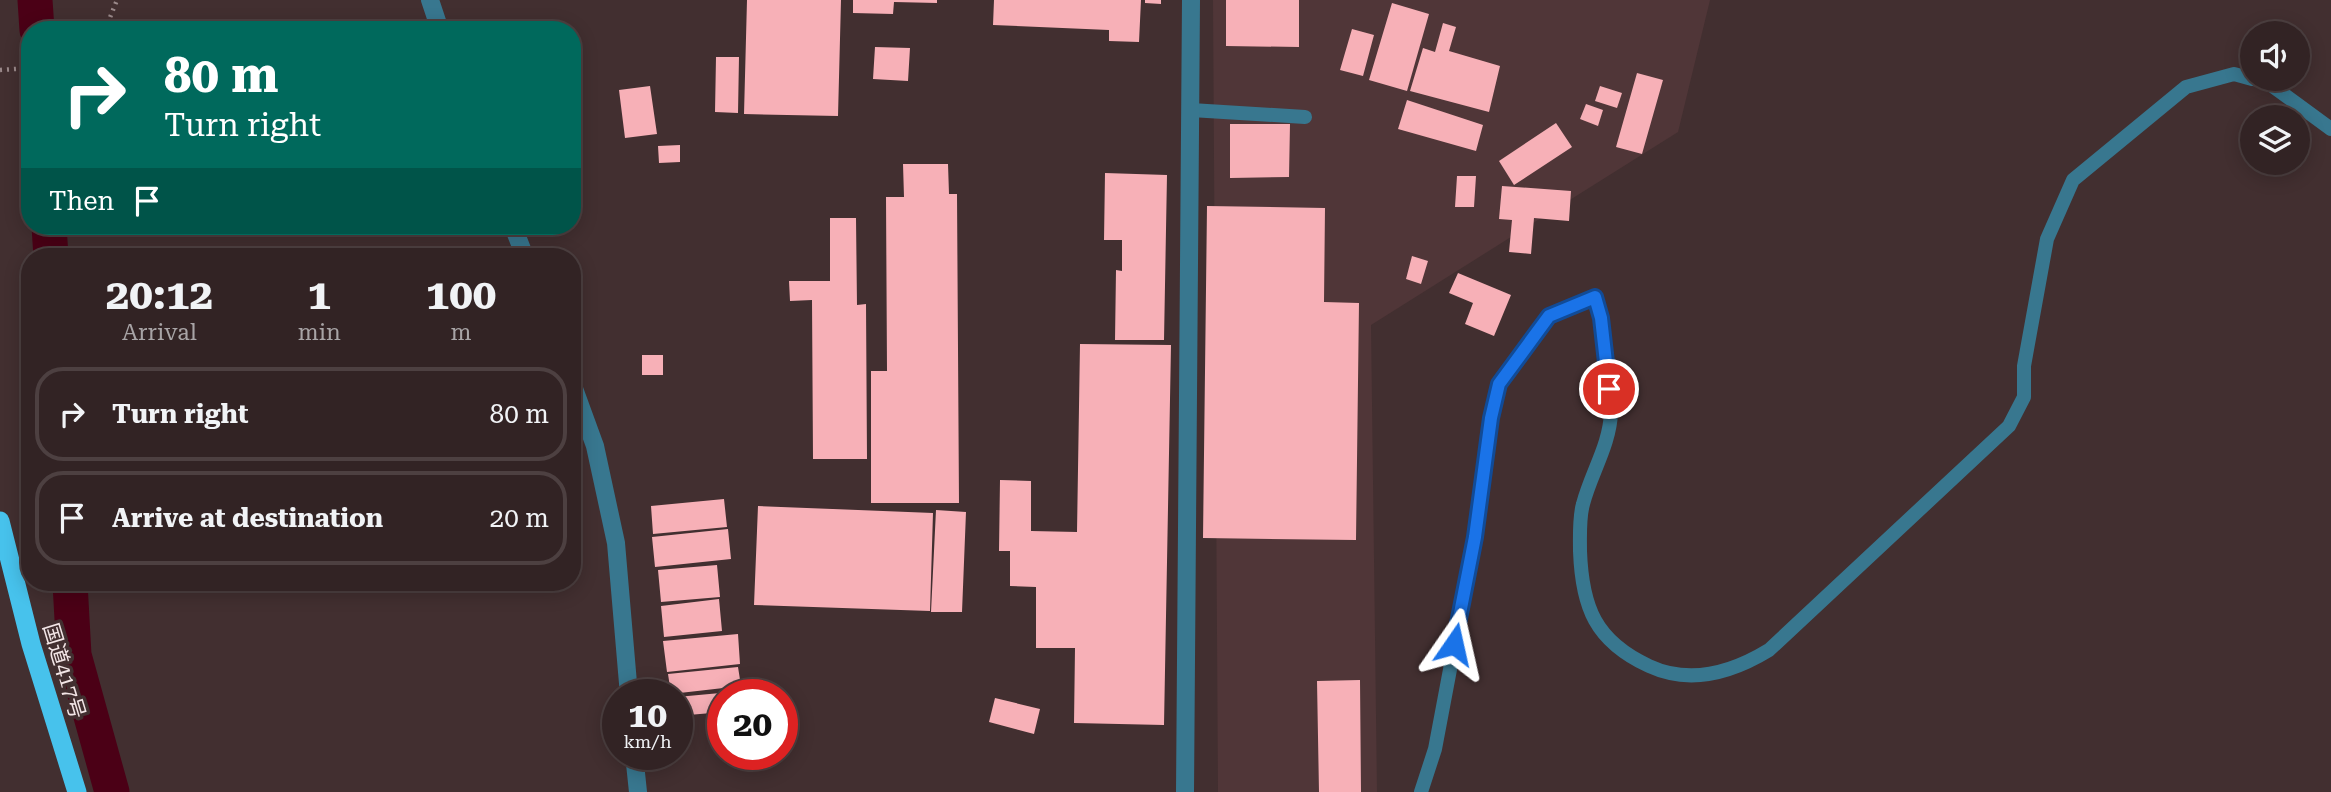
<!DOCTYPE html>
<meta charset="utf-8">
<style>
body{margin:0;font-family:"Roboto Serif","Noto Sans JP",serif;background:#3d2f31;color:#f1f3f6;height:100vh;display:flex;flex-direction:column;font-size:26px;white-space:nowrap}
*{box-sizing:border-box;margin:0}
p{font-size:23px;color:#a8a4a6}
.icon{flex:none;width:38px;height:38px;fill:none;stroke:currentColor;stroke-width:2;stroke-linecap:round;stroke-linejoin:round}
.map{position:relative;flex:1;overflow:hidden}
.panel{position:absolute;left:21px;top:248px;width:560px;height:343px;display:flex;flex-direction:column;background:#322324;border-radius:28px;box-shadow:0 4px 18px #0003,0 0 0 2px #4d4041}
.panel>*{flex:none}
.hud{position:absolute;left:21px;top:21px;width:560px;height:214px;border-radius:28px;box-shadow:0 4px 18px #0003,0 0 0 2px #4d4041;background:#00695c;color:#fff;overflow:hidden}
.controls{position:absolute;left:2240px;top:21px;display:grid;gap:14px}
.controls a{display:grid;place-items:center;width:70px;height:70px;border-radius:50%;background:#322324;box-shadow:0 4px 18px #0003,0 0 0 2px #4d4041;font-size:35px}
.speed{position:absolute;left:602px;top:679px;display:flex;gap:14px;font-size:35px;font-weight:700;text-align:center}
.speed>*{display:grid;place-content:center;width:91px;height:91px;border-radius:50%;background:#322324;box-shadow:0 4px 18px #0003,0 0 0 2px #4d4041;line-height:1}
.speed small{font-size:18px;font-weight:400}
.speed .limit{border:10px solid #d22;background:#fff;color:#111}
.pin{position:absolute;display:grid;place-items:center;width:60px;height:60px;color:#fff;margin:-30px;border:4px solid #fff;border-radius:50%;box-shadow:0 2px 7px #0007}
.me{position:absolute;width:77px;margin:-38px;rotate:11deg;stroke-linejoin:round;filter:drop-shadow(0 0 5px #0008)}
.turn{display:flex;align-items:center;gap:24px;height:147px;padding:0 28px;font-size:32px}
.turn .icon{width:91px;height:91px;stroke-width:2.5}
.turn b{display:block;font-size:49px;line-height:60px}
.then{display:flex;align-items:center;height:66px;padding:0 28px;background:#0003;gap:14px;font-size:26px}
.eta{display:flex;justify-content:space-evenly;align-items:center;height:119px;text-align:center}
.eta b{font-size:42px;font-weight:700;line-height:49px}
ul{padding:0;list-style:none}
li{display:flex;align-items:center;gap:21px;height:94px;margin:0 14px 10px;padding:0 14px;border:4px solid #4d4041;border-radius:28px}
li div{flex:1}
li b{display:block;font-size:26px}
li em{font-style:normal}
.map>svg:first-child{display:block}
.built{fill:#503638}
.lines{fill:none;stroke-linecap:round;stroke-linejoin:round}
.canal{stroke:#4b0016;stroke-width:35}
.building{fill:#f7b0b7}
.path{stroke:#9a898a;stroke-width:4.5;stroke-dasharray:2 5;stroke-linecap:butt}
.service{stroke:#38778f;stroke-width:14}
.minor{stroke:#38778f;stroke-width:18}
.trunk{stroke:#47c2ec;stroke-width:19}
.route-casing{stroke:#114b97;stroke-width:18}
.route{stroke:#1a73e8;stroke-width:12}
.labels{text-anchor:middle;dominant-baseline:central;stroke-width:7;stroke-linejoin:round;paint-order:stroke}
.street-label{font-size:21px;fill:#f3e6e7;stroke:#422f30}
</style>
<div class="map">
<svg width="2331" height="792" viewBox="0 0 2331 792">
<rect width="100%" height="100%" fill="#422f30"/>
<path class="built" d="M1213,0H1710L1678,132L1371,325L1377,792H1218Z"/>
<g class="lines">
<path class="canal" d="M35,0L37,30
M49,226L51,257
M70,583L74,655L112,792"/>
</g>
<path class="building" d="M747,0H841L838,116L744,114Z
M853,0H937V3L894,2L893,14L853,13Z
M994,0H1141L1139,42L1109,41V30L993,25Z
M1145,0H1161V4L1145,3Z
M1226,0H1299V47L1226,46Z
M1392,3L1429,14L1407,91L1369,80Z
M1443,23L1456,27L1449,51L1500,66L1489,112L1410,91L1423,48L1435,52Z
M1352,29L1374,35L1363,76L1340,70Z
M875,47L910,48L908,81L873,79Z
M716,57H739L738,113L715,112Z
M1637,73L1663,80L1642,154L1616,147Z
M650,86L657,134L625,138L619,90Z
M1600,86L1622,93L1617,108L1595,101Z
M1407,100L1483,125L1476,151L1398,129Z
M1586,104L1603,110L1598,126L1580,119Z
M1556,123L1572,147L1514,185L1499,161Z
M1230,124H1290L1289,177L1230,178Z
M680,145V162L659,163L658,146Z
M903,164H948L949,194H957L959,503H871V371H887L886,197H904Z
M1105,173L1167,175L1164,340H1115L1116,270L1122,271V240H1104Z
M1457,176H1476L1474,207H1455Z
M1502,186L1571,191L1569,221L1534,218L1531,254L1509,252L1512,220L1499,219Z
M1207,206L1325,208L1324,302L1359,303L1356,540L1203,538Z
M830,218H856L857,305L866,304L867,459H813L812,300L790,301L789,281H830Z
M1412,256L1428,261L1421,284L1406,279Z
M1458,273L1511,295L1494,336L1465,324L1473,303L1449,293Z
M1080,344L1171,345L1164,725L1074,723L1075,648H1036V587L1010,586V551H999L1000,480L1031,481V531L1077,532Z
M642,355H663V375H642Z
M724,499L727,527L653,534L651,506Z
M758,506L933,513L930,611L754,605Z
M936,510L966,512L962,612H931Z
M728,529L731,559L655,567L652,537Z
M717,565L720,597L661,602L658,570Z
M719,599L722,631L664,637L661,606Z
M738,634L740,664L667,672L663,641Z
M738,667L741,686L671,694L668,674Z
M1360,680L1361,792H1319L1317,681Z
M742,691V695H723V712L677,716V697Z
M995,698L1040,709L1034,734L989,722Z"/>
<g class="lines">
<path class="path" d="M105,30L117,0
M0,70L30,68"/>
<path class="service" d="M2253,79L2267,82L2331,129
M1191,110L1305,117
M1421,792L1435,749L1475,537L1491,418L1499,384L1549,316L1595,297C1603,327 1612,381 1611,412C1610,445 1591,473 1583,504C1579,518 1580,536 1580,551C1582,607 1595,641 1649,666C1690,685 1733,672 1769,650L2009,426L2024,397V366L2047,239L2073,180L2186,87L2234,74L2252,79"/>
<path class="minor" d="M430,0L440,30
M513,226L525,257
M572,383L595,446L616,543L629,695
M634,754L638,792
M1185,792L1191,0"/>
<path class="trunk" d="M0,521L31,644L77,792"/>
</g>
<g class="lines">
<defs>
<path id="route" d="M1454,644L1475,537L1491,418L1499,384L1549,316L1595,297L1601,318L1609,389"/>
</defs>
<use href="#route" class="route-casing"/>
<use href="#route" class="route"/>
</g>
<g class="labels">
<g class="street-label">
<text transform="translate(64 671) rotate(73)">国道417号</text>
</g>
</g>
</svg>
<div class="controls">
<a><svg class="icon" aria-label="sound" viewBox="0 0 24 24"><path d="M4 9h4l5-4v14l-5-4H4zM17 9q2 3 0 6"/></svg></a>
<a><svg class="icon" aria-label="layers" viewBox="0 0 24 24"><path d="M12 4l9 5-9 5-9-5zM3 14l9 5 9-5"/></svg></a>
</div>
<div class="speed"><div>10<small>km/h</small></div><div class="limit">20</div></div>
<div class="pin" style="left:1609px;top:389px;background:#d93025"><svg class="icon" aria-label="arrive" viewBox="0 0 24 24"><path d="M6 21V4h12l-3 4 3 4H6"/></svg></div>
<svg class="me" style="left:1454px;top:644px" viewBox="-20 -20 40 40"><path d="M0-17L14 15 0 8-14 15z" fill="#1a73e8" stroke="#fff" stroke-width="4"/></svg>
<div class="hud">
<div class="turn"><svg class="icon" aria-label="right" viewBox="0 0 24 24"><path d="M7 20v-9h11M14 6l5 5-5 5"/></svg><div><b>80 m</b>Turn right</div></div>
<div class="then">Then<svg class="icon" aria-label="arrive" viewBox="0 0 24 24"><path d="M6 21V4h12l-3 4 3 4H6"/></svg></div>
</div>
<section class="panel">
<div class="eta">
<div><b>20:12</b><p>Arrival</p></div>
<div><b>1</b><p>min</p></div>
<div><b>100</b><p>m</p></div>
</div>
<ul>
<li><svg class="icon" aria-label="right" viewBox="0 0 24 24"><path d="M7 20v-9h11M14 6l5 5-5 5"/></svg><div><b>Turn right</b></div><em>80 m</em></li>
<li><svg class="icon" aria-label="arrive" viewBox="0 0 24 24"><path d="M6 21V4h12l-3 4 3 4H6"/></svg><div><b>Arrive at destination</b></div><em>20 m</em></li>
</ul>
</section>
</div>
